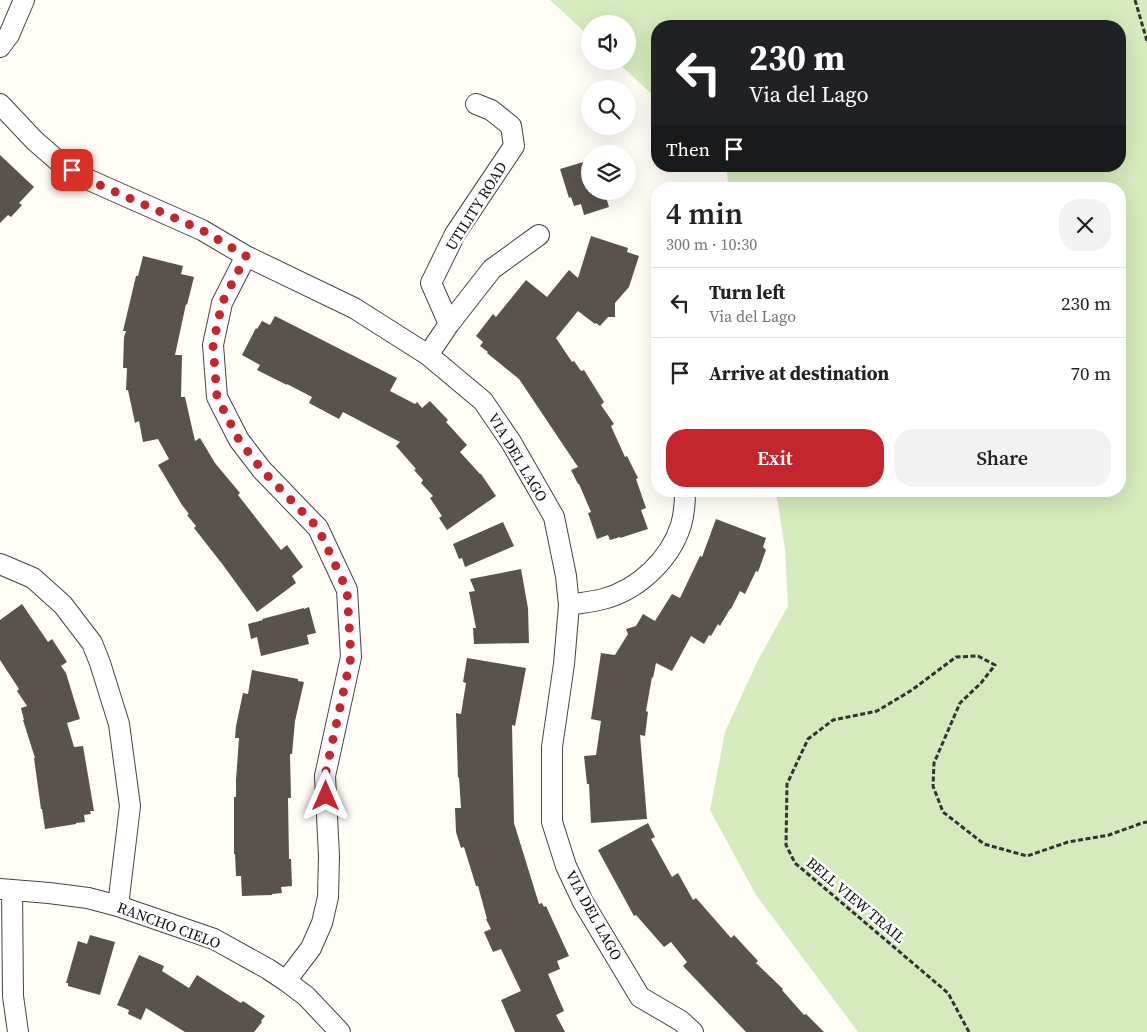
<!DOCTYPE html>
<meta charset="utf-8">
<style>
body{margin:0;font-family:"Source Serif 4",serif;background:#f2f2f2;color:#222;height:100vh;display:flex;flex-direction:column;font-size:19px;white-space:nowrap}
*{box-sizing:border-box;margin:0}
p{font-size:16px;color:#767676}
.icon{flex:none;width:28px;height:28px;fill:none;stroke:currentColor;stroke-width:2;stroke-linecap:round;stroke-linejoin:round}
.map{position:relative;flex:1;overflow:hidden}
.side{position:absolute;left:651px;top:182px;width:475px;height:315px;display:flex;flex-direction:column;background:#fff;border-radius:20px;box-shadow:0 5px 20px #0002}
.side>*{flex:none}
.top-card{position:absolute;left:651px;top:20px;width:475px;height:152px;border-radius:20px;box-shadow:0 5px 20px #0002;background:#202124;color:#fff;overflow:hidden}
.tools{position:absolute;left:581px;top:15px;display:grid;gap:10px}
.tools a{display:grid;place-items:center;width:55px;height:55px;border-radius:50%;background:#fff;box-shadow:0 5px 20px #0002;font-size:25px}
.pin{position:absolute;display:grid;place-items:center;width:42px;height:42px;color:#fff;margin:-21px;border-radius:10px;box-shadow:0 2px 8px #0006}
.me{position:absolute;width:55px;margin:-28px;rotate:0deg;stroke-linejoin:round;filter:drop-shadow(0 0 4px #0008)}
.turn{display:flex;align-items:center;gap:18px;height:105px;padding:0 15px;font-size:22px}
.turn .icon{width:65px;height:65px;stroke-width:2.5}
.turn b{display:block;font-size:35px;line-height:42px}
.then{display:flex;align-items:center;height:48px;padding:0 15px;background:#0003;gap:10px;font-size:19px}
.round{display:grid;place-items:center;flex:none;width:52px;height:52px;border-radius:20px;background:#f2f2f2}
.headline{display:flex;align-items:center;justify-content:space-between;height:85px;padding:0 15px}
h1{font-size:30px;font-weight:600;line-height:38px}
.action{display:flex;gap:10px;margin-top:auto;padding:10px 15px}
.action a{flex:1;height:58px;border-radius:20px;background:#c4262e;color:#fff;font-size:20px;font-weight:600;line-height:58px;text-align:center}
.action a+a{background:#f2f2f2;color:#222}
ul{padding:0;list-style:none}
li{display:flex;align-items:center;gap:15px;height:70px;padding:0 15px;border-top:1px solid #e0e0e0}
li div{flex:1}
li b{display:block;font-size:19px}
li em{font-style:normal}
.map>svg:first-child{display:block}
.green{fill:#d5ebbd}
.building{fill:#5a524d}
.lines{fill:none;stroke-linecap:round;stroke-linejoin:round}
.minor-casing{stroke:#444;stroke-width:22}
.path{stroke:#333;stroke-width:3;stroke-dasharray:5 2.5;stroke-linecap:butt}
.minor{stroke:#fff;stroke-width:20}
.route{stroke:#c4262e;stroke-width:9;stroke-dasharray:0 16.2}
.labels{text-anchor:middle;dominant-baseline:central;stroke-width:5;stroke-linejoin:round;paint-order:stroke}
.street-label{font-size:15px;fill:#111;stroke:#fff}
</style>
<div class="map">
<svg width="1147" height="1032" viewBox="0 0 1147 1032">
<rect width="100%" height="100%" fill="#fffdf5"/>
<path class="green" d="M550,0H1147V1032H858L756,895L710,810L725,732L757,662L788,606L785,549L777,498L774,491H1120V189H729L726,166H1120V26H658L657,99L616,61H628V24H590V37Z"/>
<path class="building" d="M0,155L34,187L19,203L22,205L11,217L8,215L0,223Z
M590,160V191H604L609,207L584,215L581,204L574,206L571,197L569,198L560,169Z
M591,236L628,248L627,252L639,256L629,287L615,303V317H608L600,326L596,323L595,324L578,311L556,338L572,362L574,361L581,371L584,370L604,402L601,405L614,424L611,426L625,457L627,456L638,478L636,479L646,508L641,510L648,529L620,538V537L610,540L608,535L597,539L588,513L591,512L579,484H578L571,470L578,467L519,379L487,353L488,352L480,346L483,342L476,336L493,314L496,317L526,280L547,297L569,270L578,278Z
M143,256L183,266L181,274L194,277L187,305L186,304L175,355H182L181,397H185L195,441L200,438L215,463L240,493L238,495L281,550L287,545L303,567L292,576L296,583L257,612L223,565L194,528L196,526L187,515L189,514L182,505L158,465L169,459L158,439L143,442L139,421L135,423L128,390H126L127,368H123L124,337L126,331H123L136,276H138Z
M275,316L397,378L390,391L415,404L417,402L422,408L430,401L448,420L446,422L467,445L460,452L480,474H481L496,496L447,530L439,518L442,516L430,498L433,496L421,483L423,480L414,470L416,469L396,446L400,442L343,412L339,419L309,403L312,397L287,384V385L257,370L260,365L242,355L256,328L257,329L262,321L270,325Z
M716,519L766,538L763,547L766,550L758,572L756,571L745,594L740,591L731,609H730L720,626L718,624L711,636L709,635L704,644L691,636L672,671L656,663L653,678L652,677L646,711L648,712L645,736L640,735L647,819L591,823L589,784H587L584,756L596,755L601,721L591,719L601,653L615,655L628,634L626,629L636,626L643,614L655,621L672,594L680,598L700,556L702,557Z
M503,522L514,546L465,567L462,558L459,559L453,544Z
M521,569L528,608L529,643L474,644L473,628H476L469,592L475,591L470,579Z
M22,604L48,642L52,639L67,662L61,666L66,673L80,719L67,723L74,747L83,746L94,811H90L91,814L84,815L85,822L76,823V824L45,829L42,809H41L34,758H35L23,720H24L21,708L27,706L17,691L19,689L0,660V620Z
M309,607L316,633L307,635L309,644L261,656L257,637L251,639L248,624L263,620L262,619L304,608V609Z
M467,658L526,668L515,726L512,725L514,823L539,904L542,903L544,907L546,906L569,956L557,961L560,969L548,974L564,1011L556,1015L565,1032H515L501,1000L521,991L501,949L493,952L484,932L491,929L486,919H487L478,886H476L464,847L461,848L456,832L455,808H461L459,777L458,778L456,713L461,714L466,683L463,682Z
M252,670L298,679V681L304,682L295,721L292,754H290L291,798H288L289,859H291L292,886L281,887L282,893L272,894V895L242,896L241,876H236L235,854H234V797H236V780L239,738H235L236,726L243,693L248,694Z
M648,823L655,837L651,839L672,877L678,873L693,900L696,898L731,938L734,935L758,961L756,963L783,989L782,990L804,1015L806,1014L824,1032H746L683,966L687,962L671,942L664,947L636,915L634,916L598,850Z
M90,935L115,942L100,995L68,986V983H66L78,941L87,944Z
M139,955L164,966L162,971L189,988L197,975L241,1003L243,1001L252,1007L265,1016L261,1021L262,1022L254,1032H185L146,1008L141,1020L128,1014L129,1010L117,1005Z"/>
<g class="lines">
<defs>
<path id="minor" d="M0,47L9,35L24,0
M0,104L35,141L58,161L87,179L202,230L246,256L354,308L428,355L483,401L511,442L554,517L566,576L569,605L564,664L552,747V822L566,866L583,902L640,997L681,1021L693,1032
M246,256L222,303L213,345L217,397L239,440L262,470L318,528L347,590L351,657L325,776L329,856L328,897L322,923L311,948L286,981
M449,324L431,283L455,234L514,146L511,126L491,110L476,104
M428,355L449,324L492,269L539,235
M0,564L33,578L63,605L92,643L100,663L119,724L130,806L118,906
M569,605C580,603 592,602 603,599C638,590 670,560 681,525C684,515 685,503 685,491
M0,889L49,893L88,898L118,906L214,939L268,969L286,981L306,996L340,1032
M12,890L13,996L18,1032"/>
</defs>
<use href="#minor" class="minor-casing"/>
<path class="path" d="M1135,0L1147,41
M969,1032L948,993L795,863L786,845L787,784L808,739L833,720L877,711L912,690L956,657L978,656L995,665L981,683L960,703L934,763L933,786L943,812L984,844L1027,856L1068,842L1109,835L1142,823L1147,822"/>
<use href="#minor" class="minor"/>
</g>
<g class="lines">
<path class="route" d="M72,170L86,179L202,230L246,256L222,303L213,345L217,397L239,440L262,470L318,528L347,590L351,657L325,776L326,796"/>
</g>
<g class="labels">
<g class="street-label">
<text transform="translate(476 206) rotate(-58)">UTILITY ROAD</text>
<text transform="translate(518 457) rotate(59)">VIA DEL LAGO</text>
<text transform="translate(856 900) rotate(40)">BELL VIEW TRAIL</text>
<text transform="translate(594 915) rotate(61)">VIA DEL LAGO</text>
<text transform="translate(169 925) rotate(20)">RANCHO CIELO</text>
</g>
</g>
</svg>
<div class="tools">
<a><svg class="icon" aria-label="sound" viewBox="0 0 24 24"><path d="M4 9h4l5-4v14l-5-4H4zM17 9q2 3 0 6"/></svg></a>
<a><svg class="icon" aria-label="search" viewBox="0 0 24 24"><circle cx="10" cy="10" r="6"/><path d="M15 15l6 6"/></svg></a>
<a><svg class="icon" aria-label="layers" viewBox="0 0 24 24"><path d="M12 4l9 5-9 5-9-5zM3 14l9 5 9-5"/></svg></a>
</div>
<div class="pin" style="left:72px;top:170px;background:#d93025"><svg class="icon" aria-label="arrive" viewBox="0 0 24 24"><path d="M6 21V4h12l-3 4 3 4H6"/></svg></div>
<svg class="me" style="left:326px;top:796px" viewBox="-20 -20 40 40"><path d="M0-17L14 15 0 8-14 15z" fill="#c4262e" stroke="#fff" stroke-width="4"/></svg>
<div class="top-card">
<div class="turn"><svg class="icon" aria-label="left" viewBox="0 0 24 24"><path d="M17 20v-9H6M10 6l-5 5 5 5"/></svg><div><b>230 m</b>Via del Lago</div></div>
<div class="then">Then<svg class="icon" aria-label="arrive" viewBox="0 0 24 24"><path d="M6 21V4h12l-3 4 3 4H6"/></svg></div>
</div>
<section class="side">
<div class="headline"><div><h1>4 min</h1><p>300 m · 10:30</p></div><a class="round"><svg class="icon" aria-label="close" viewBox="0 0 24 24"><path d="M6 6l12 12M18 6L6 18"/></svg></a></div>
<ul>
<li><svg class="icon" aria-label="left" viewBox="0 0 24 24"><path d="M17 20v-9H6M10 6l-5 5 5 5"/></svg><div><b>Turn left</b><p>Via del Lago</p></div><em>230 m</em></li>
<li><svg class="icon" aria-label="arrive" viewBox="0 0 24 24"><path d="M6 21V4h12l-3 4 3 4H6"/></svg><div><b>Arrive at destination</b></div><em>70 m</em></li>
</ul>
<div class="action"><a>Exit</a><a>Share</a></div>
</section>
</div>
